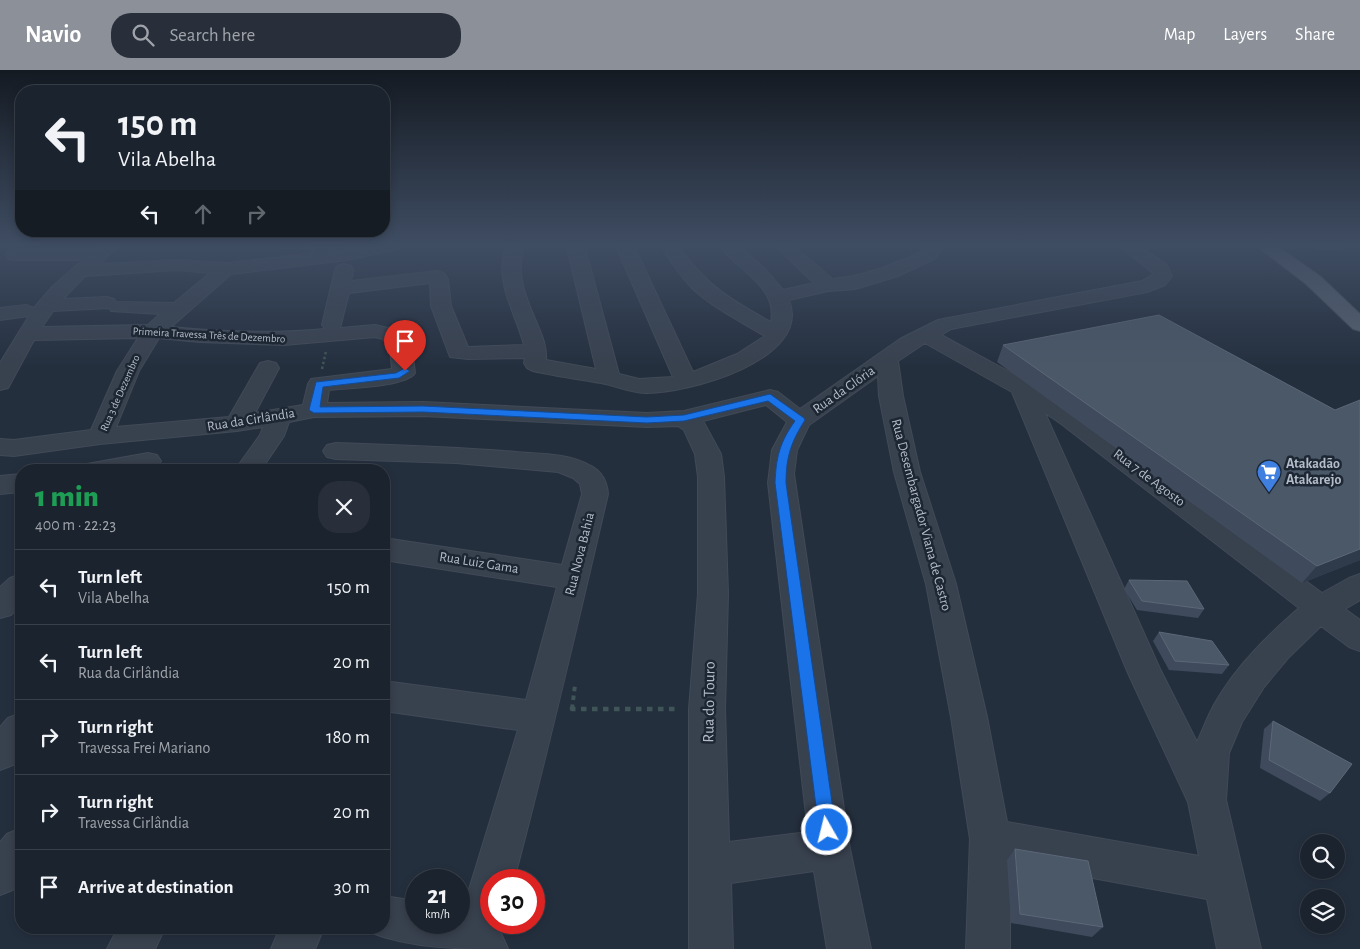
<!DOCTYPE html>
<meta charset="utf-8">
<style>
body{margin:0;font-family:"Alegreya Sans",sans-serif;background:#282f3a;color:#f1f3f6;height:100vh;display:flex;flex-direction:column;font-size:19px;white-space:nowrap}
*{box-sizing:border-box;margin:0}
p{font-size:16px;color:#a0a4aa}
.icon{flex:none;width:28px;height:28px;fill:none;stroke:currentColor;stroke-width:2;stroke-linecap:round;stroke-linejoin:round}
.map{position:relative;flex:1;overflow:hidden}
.details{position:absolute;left:15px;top:394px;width:375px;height:470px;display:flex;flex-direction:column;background:#1b232e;border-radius:20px;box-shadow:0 2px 8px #0003,0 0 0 1px #39404a}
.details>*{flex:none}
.banner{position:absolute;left:15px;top:15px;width:375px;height:152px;border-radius:20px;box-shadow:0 2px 8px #0003,0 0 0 1px #39404a;background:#1b232e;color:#f1f3f6;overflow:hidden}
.tools{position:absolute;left:1300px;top:764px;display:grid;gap:10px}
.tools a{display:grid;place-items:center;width:45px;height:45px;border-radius:50%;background:#1b232e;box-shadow:0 2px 8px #0003,0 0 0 1px #39404a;font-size:25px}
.speed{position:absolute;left:405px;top:799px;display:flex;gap:10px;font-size:25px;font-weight:700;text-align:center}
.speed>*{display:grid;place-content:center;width:65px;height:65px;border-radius:50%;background:#1b232e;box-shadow:0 2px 8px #0003,0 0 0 1px #39404a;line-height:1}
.speed small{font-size:12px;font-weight:400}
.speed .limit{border:8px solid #d22;background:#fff;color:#111}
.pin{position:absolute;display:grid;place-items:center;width:42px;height:42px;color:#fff;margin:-51px -21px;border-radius:50% 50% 50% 0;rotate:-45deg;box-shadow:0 0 5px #0007}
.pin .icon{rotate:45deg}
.me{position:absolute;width:55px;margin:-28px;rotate:352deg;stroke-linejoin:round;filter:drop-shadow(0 0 4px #0008)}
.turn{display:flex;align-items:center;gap:18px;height:105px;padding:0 20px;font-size:22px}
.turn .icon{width:65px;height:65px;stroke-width:2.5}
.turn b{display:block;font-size:35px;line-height:42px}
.lanes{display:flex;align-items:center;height:48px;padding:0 20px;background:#0003;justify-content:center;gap:25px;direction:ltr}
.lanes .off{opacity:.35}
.round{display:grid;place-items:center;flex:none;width:52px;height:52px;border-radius:20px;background:#282f3a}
.head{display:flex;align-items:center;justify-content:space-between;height:85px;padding:0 20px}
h1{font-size:30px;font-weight:800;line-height:38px;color:#1e9e55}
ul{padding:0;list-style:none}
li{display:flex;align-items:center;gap:15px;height:75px;padding:0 20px;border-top:1px solid #39404a}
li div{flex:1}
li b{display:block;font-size:19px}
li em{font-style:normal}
header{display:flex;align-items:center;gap:30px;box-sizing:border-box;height:70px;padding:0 25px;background:#8c9099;color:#fff}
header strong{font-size:24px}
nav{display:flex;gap:28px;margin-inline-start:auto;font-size:18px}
.search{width:350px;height:45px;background:#282f3a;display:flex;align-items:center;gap:12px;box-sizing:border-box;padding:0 18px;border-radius:20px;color:#a0a4aa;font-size:19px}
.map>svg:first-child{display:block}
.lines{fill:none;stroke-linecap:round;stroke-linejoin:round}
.minor-casing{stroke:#414a57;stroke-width:2}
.major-casing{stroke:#414a57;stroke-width:2}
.path-far2{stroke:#3f5557;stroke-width:2.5;stroke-dasharray:2.5 2.5;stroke-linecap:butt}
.path-far1{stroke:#3f5557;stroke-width:4;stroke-dasharray:4.5 4.5;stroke-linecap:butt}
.path{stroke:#3f5557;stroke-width:4.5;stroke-dasharray:5.5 5.5;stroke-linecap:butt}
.minor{fill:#38414e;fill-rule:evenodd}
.major{fill:#56606e;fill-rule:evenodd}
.wall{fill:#3f4b5c}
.shaded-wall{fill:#2f3b4b}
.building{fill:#4b5868;stroke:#5c6777}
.route{fill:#1a73e8;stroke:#114b97}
.labels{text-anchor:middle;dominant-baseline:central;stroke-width:5;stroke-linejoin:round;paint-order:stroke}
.far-street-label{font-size:11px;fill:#b4bcc9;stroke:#1d2633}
.street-label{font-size:14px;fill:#b4bcc9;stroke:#1d2633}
.poi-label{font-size:14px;font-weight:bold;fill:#b4bcc9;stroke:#1d2633;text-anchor:start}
.near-street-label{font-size:16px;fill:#b4bcc9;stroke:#1d2633}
</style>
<header>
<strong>Navio</strong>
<div class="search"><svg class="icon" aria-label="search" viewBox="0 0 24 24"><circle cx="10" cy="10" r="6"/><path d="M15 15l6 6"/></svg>Search here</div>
<nav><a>Map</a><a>Layers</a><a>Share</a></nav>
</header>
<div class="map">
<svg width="1360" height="879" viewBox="0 0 1360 879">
<rect width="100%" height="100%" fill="#242f3e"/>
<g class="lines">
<defs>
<path id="minor" d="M101,174H121L99,194L178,190L226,193L347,180L373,174H406L403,178L347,190L231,204L171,257C222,262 273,264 325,259L322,255L335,200L337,196L344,194L351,196L353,200L351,211L437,201L444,203L448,209L451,236L468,277L524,275C514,238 494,214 506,174H524C515,207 526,227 538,256C543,268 547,278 546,290L596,299L566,174H584L619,304L639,309L673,307L615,174H633L693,302L737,284L765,266C740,251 713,238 692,218C679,205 670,189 659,174H677C706,215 727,228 771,252C778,215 736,200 718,174H737L765,199L783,220L814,213L773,174H792L832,209C865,207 893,194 923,181L924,178L922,174H940L942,178L936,188L898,206L855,219L828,221L789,230C813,290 686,324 645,323C629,322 616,316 601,313C578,309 555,306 533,301L527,298L524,293L525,288L468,289L450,287L431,236L430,213L349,223L340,258L375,255L397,260L412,278L415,303C406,317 347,318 329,320L327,333L423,332L647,343L684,341L770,320L778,322L800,339L900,269L938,250L1142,211L1153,205L1152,202L1117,174H1137L1167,195L1172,206L1165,215L1147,222L951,259L941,265L1030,313L1078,343L1322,523L1349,508L1360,504V530L1345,539L1360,550V581L1349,577L1321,556L1288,588L1264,617L1242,652L1229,683L1226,730L1261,879H1217L1207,829L1010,793V879H966L970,769L951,647L926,514L894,402L879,326L878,306L809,355L797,380L794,404L850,779L871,879H827L814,801L731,813L733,879H689V639L698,524V407L695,384L684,360L678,356L647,357L423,346L314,347L289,352L284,366L261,400H235L260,365L263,357L237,361L100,374L14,386L0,385V369L14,370L91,360L117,301L138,268L34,270L8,318L0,320V293L29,246L0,250V238L26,235L34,238L52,217L83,190H14L8,189L5,185L8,181L14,180L96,179ZM178,200L210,203L174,233L116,232L114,229L107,227L63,229L85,206ZM109,238L111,241L160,244L148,255L42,257L53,241ZM375,267L383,269L390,279L392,299L311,309L308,314L303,335L255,343L279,298L276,293L268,291L260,293L229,347L116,357L139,301L159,268L200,272L284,275ZM925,273L1012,322L1128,603L1188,732L1199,786L1007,752L987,647L956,514L920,402L903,326L898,291ZM766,335L787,352L772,380L768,413L808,762L729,772L725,639L728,524L724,407L721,384L703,351ZM1045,343L1060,353L1299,538C1267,566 1236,596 1215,633C1208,645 1203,659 1197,672L1160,599Z
M336,373C396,375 456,377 516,382C541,384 569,383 591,396C602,402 607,412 608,424C578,553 548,682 514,810H491V852H502L500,861L508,879C461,879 413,879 369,862L367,858H384V826L416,831V852H459V838L463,839L518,660L384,641V611L526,630L557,517L384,490V468L562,495L582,424L580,414L573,408L558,402L456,393L336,389L327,387L323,381L327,375Z
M148,383L157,385L161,391L157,397L144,400H83L87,394Z
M21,404V422L0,424V406Z
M21,504V535L11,545L0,548V517L10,508Z
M21,643V685L13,695L0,700V657L8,648Z
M21,758V810L15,819L0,825V772L7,764Z
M118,858H165L155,879H107Z
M280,858H324L315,879H271Z"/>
<path id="major" d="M1254,174H1274L1320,206L1360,244V261L1353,259L1306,214Z"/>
</defs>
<use href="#minor" class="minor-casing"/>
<use href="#major" class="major-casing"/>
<path class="path-far2" d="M949,175L959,176
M322,299L326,281"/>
<path class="path-far1" d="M572,639L575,615"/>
<path class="path" d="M572,637V639H679"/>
<use href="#minor" class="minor"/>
<use href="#major" class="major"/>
</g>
<path class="wall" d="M306,174H364L315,186Z
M1310,174H1345L1342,180H1317Z
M1003,275L1360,490L1302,513L997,292Z
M1129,510L1204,539L1198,548L1137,540L1124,519Z
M1159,562L1229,595L1222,604L1169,600L1153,571Z
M1273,651L1330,723L1320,731L1260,698L1264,659Z
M1015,779L1103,857L1092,867L1011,853L1007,790Z"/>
<path class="shaded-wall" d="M314,174H364L315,186L311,175Z
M1360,479V490L1302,513L1317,496Z"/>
<path class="building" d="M1159,245L1335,340L1360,330V479L1317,496L1003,275Z
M1129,510L1187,511L1204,539L1142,531Z
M1159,562L1212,571L1229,595L1175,591Z
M1273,651L1352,694L1330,723L1269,690Z
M1015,779L1088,791L1103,857L1020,844Z"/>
<linearGradient id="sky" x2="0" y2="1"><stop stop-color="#141a22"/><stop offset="0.59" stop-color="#3f4d63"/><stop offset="1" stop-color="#3f4d63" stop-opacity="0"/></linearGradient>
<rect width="1360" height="297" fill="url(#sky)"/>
<path class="route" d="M405,298L410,301L399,308L323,317L320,337L423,336L647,347L684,345L770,324L804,348L805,350C791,372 786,387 786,413L836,760L833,766L827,768L822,766L819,760L775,413C776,387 780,372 795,351L768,331L684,351L647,353L423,342L314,343L309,340L316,312L396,303Z"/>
<defs>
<symbol id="supermarket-pin" viewBox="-11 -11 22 30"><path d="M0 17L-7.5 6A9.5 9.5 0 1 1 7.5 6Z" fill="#3f7fe0" stroke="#1d2633"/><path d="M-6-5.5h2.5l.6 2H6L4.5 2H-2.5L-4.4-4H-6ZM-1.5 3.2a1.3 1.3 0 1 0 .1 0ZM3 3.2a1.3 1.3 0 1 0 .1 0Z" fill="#fff"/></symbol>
</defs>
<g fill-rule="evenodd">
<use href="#supermarket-pin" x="1255" y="388" width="28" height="38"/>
</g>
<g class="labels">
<g class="far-street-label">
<text transform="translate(209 265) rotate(3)">Primeira Travessa Três de Dezembro</text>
<text transform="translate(120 323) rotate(-66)">Rua 3 de Dezembro</text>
</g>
<g class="street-label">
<text transform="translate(844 320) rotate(-35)">Rua da Glória</text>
<text transform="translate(251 350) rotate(-9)">Rua da Cirlândia</text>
<text transform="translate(1149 408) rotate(37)">Rua 7 de Agosto</text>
<text transform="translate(921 445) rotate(75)">Rua Desembargador Viana de Castro</text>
<text transform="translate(580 484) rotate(-76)">Rua Nova Bahia</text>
<text transform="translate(479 493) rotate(9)">Rua Luiz Gama</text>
</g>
<g class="poi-label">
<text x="1286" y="394">Atakadão<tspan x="1286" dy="16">Atakarejo</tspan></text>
</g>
<g class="near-street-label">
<text transform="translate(709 632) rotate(-89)">Rua do Touro</text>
</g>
</g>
</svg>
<div class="tools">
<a><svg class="icon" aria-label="search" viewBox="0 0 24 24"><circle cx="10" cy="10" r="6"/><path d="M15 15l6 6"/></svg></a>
<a><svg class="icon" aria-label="layers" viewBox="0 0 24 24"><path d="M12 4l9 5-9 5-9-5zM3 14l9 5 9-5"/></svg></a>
</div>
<div class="speed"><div>21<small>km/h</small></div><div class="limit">30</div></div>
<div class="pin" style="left:405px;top:301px;background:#d93025"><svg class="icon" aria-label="arrive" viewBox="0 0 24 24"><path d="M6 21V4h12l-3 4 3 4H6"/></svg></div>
<svg class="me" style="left:827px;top:760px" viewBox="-20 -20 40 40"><circle r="17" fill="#1a73e8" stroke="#fff" stroke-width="3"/><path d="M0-11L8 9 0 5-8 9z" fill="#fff"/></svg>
<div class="banner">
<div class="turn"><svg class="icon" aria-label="left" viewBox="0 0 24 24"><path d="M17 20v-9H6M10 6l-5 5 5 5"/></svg><div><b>150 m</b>Vila Abelha</div></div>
<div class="lanes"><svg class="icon" aria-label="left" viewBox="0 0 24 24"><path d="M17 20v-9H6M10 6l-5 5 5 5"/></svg><svg class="icon off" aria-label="ahead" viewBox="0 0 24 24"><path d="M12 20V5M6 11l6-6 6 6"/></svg><svg class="icon off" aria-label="right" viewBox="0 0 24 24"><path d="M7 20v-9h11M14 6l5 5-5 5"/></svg></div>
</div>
<section class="details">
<div class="head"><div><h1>1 min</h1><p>400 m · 22:23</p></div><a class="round"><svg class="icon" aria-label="close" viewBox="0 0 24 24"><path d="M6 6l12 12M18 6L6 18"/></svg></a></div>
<ul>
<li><svg class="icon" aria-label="left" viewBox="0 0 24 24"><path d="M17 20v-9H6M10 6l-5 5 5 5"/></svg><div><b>Turn left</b><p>Vila Abelha</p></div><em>150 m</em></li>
<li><svg class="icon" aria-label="left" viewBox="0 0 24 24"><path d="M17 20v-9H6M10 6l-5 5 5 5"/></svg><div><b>Turn left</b><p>Rua da Cirlândia</p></div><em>20 m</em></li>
<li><svg class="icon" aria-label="right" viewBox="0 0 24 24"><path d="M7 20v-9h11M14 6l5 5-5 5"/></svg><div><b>Turn right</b><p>Travessa Frei Mariano</p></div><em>180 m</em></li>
<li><svg class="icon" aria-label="right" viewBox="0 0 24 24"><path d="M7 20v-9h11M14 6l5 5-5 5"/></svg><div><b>Turn right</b><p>Travessa Cirlândia</p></div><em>20 m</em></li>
<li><svg class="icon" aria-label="arrive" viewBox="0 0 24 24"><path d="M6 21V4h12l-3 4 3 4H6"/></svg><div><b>Arrive at destination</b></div><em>30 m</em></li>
</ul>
</section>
</div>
